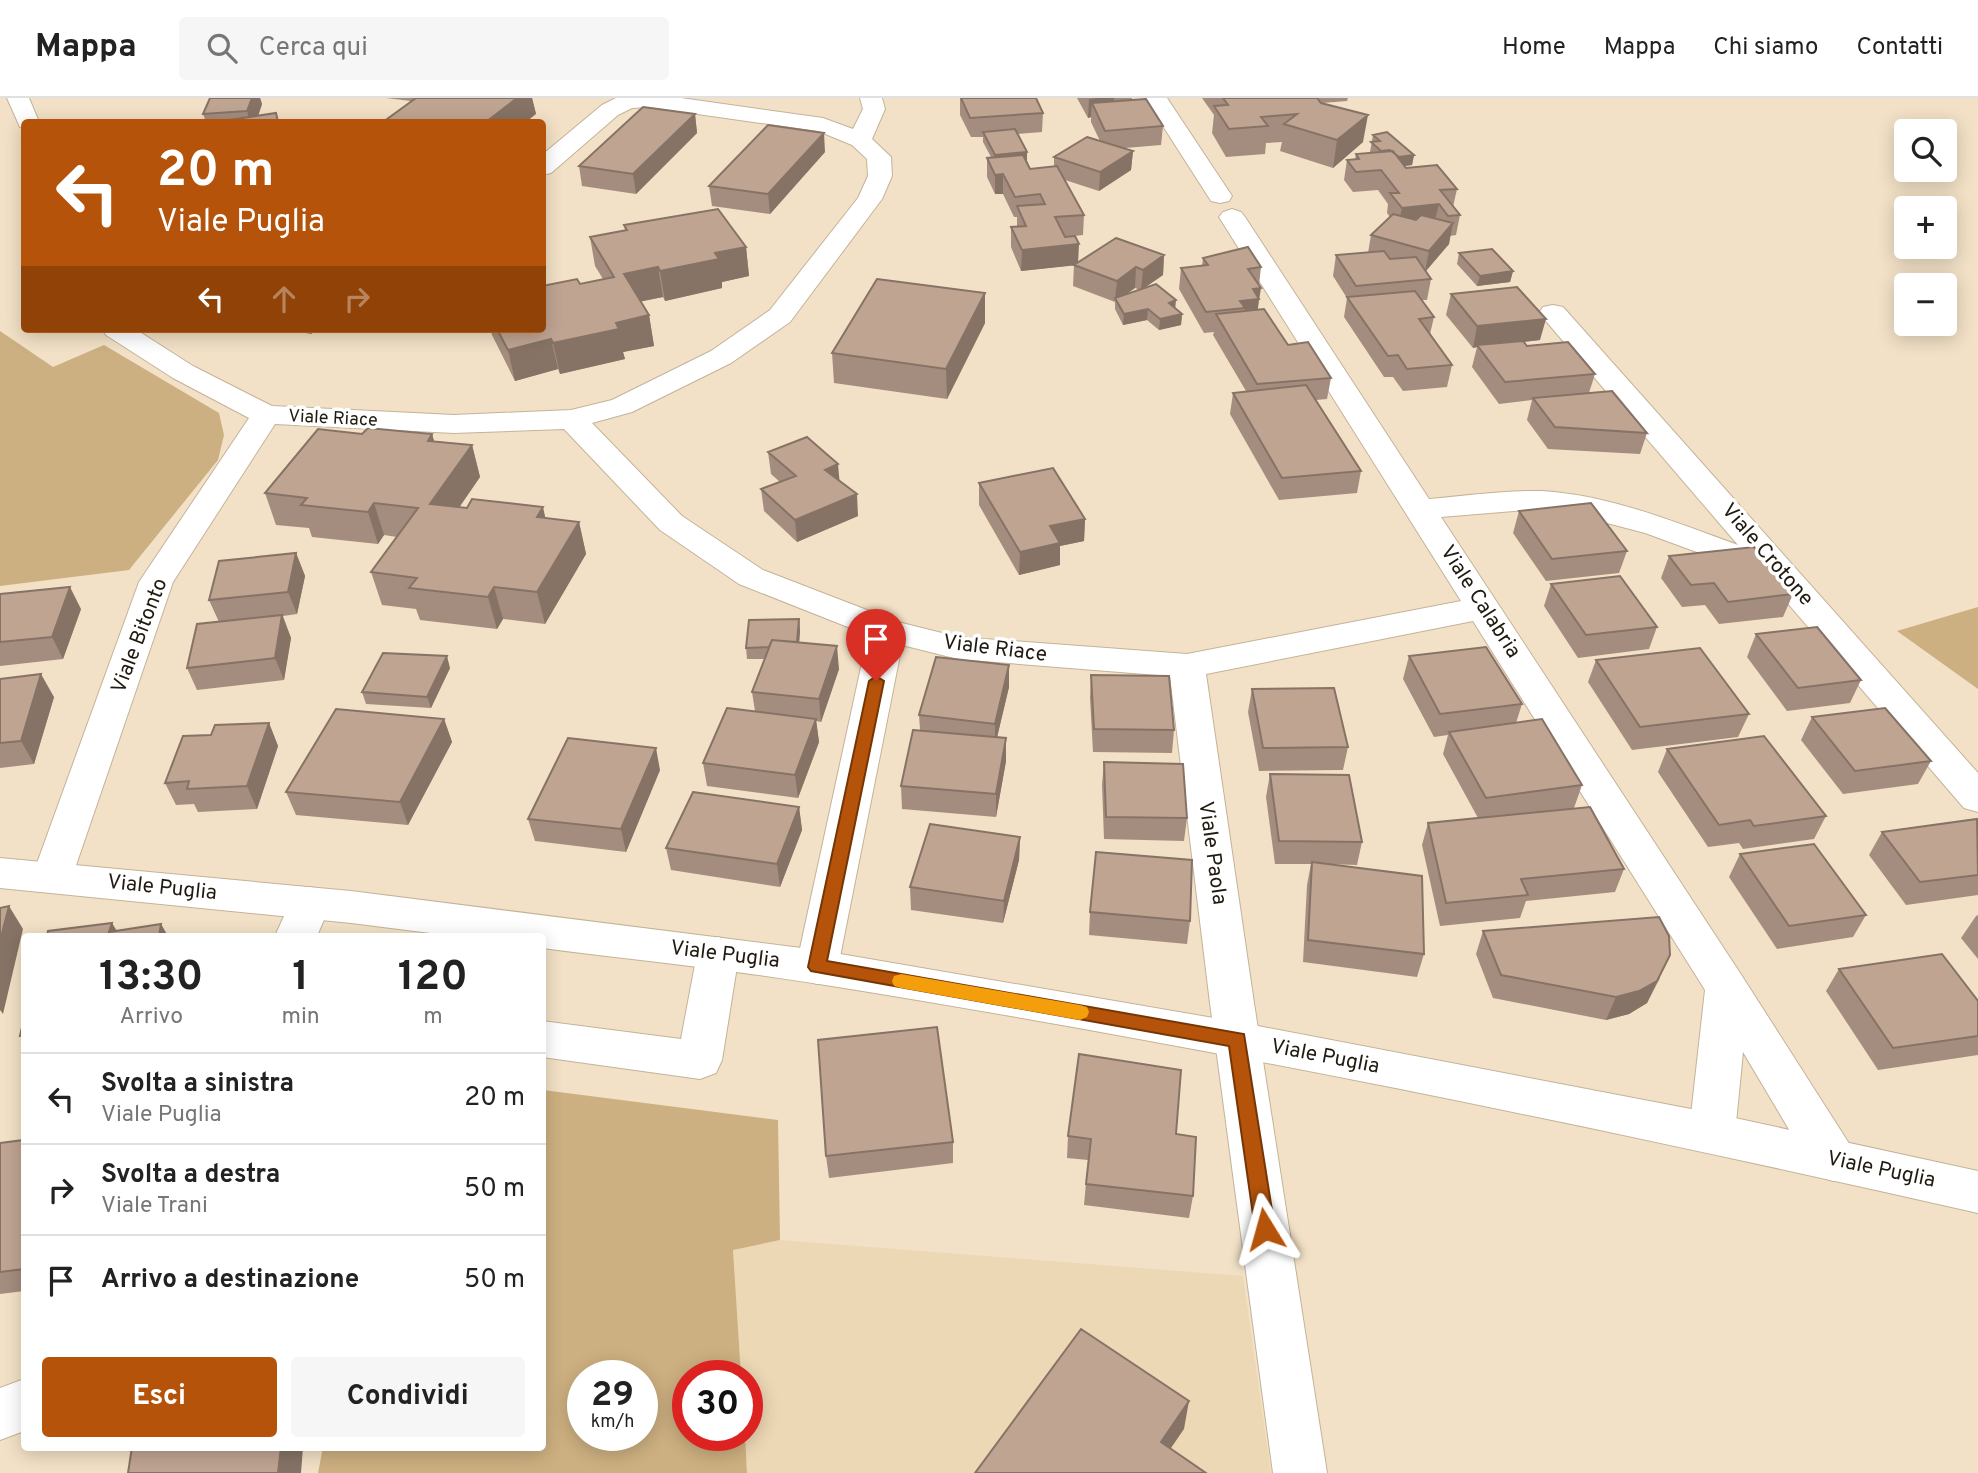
<!DOCTYPE html>
<html lang="it">
<meta charset="utf-8">
<style>
body{margin:0;font-family:Overpass,sans-serif;background:#f6f6f6;color:#222;height:100vh;display:flex;flex-direction:column;font-size:26px;white-space:nowrap}
*{box-sizing:border-box;margin:0}
p{font-size:23px;color:#767676}
.icon{flex:none;width:38px;height:38px;fill:none;stroke:currentColor;stroke-width:2;stroke-linecap:round;stroke-linejoin:round}
.map{position:relative;flex:1;overflow:hidden}
.details{position:absolute;left:21px;top:835px;width:525px;height:518px;display:flex;flex-direction:column;background:#fff;border-radius:7px;box-shadow:0 4px 18px #0003}
.details>*{flex:none}
.hud{position:absolute;left:21px;top:21px;width:525px;height:214px;border-radius:7px;box-shadow:0 4px 18px #0003;background:#b45309;color:#fff;overflow:hidden}
.fabs{position:absolute;left:1894px;top:21px;display:grid;gap:14px}
.fabs a{display:grid;place-items:center;width:63px;height:63px;border-radius:7px;background:#fff;box-shadow:0 4px 18px #0003;font-size:35px}
.speed{position:absolute;left:567px;top:1262px;display:flex;gap:14px;font-size:35px;font-weight:700;text-align:center}
.speed>*{display:grid;place-content:center;width:91px;height:91px;border-radius:50%;background:#fff;box-shadow:0 4px 18px #0003;line-height:1}
.speed small{font-size:18px;font-weight:400}
.speed .limit{border:10px solid #d22;background:#fff;color:#111}
.pin{position:absolute;display:grid;place-items:center;width:60px;height:60px;color:#fff;margin:-72px -30px;border-radius:50% 50% 50% 0;rotate:-45deg;box-shadow:0 0 7px #0007}
.pin .icon{rotate:45deg}
.me{position:absolute;width:77px;margin:-38px;rotate:352deg;stroke-linejoin:round;filter:drop-shadow(0 0 5px #0008)}
.turn{display:flex;align-items:center;gap:24px;height:147px;padding:0 21px;font-size:32px}
.turn .icon{width:91px;height:91px;stroke-width:2.5}
.turn b{display:block;font-size:49px;line-height:60px}
.lanes{display:flex;align-items:center;height:66px;padding:0 21px;background:#0003;justify-content:center;gap:35px;direction:ltr}
.lanes .off{opacity:.35}
.eta{display:flex;justify-content:space-evenly;align-items:center;height:119px;text-align:center}
.eta b{font-size:42px;font-weight:700;line-height:49px}
.button{display:flex;gap:14px;margin-top:auto;padding:14px 21px}
.button a{flex:1;height:80px;border-radius:7px;background:#b45309;color:#fff;font-size:28px;font-weight:700;line-height:80px;text-align:center}
.button a+a{background:#f6f6f6;color:#222}
ul{padding:0;list-style:none}
li{display:flex;align-items:center;gap:21px;height:91px;padding:0 21px;border-top:2px solid #e0e0e0}
li div{flex:1}
li b{display:block;font-size:26px}
li em{font-style:normal}
header{display:flex;align-items:center;gap:42px;box-sizing:border-box;height:98px;padding:0 35px;background:#fff;border-bottom:2px solid #e0e0e0}
header strong{font-size:33px}
nav{display:flex;gap:38px;margin-inline-start:auto;font-size:24px}
.search{width:490px;height:63px;background:#f6f6f6;display:flex;align-items:center;gap:18px;box-sizing:border-box;padding:0 24px;border-radius:7px;color:#767676;font-size:26px}
.map>svg:first-child{display:block}
.built{fill:#edd8b5}
.green{fill:#cdb081;fill-rule:evenodd}
.lines{fill:none;stroke-linecap:round;stroke-linejoin:round}
.minor-casing{stroke:#c4b399;stroke-width:2}
.major-casing{stroke:#c4b399;stroke-width:2}
.minor{fill:#fff;fill-rule:evenodd}
.major{fill:#fff;fill-rule:evenodd}
.wall{fill:#a48d7e;fill-rule:evenodd}
.shaded-wall{fill:#867366}
.building{fill:#bfa492;stroke:#867366;stroke-width:2}
.route{fill:#b45309;stroke:#753606;stroke-width:2}
.slow{fill:#f59e0b}
.labels{text-anchor:middle;dominant-baseline:central;stroke-width:7;stroke-linejoin:round;paint-order:stroke}
.far-street-label{font-size:18px;fill:#201a10;stroke:#fff}
.street-label{font-size:21px;fill:#201a10;stroke:#fff}
</style>
<header>
<strong>Mappa</strong>
<div class="search"><svg class="icon" aria-label="search" viewBox="0 0 24 24"><circle cx="10" cy="10" r="6"/><path d="M15 15l6 6"/></svg>Cerca qui</div>
<nav><a>Home</a><a>Mappa</a><a>Chi siamo</a><a>Contatti</a></nav>
</header>
<div class="map">
<svg width="1978" height="1375" viewBox="0 0 1978 1375">
<rect width="100%" height="100%" fill="#f2e1c6"/>
<path class="built" d="M780,1142L1243,1178L1271,1375H747L745,1337H747V1278L741,1277L733,1151Z"/>
<path class="green" d="M0,233L53,269L104,247L219,315L224,337L218,362L129,472L0,488Z
M1978,509V591L1897,533Z
M543,992L778,1022L780,1142L733,1152L741,1277L688,1278V1337H745L747,1375H318L323,1349H542ZM583,1278H642V1337H583Z"/>
<g class="lines">
<defs>
<path id="minor" d="M7,0H29L39,24H24V30L20,29Z
M616,0H681L823,20L853,31L863,11L860,0H882L885,11L872,41L891,59L892,78L882,101L790,224L731,265L632,314L592,325L682,418L763,472L898,524L958,539L1187,556L1461,503L1219,119L1223,114L1232,111L1241,114L1245,119L1429,401C1466,398 1504,392 1542,393C1609,397 1675,424 1738,447L1539,215L1543,209L1553,207L1563,209L1978,675V714L1964,710L1765,479L1645,435L1569,415L1527,412L1441,419L1742,878L1850,1047L1857,1062L1850,1077L1833,1083L1816,1077L1743,954L1735,1035L1728,1049L1712,1055L1696,1049L1689,1035L1705,892L1473,523L1206,576L1254,905L1327,1375H1273L1210,905L1170,578L958,561L902,547L838,869L832,881L817,886L802,881L796,869L868,537L739,486L660,432L564,331L454,335L275,326L173,484L72,779L66,790L52,794L38,790L32,779L139,484L249,320L173,280L106,237L102,231H135L193,268L272,308L454,317L571,312L612,302L711,253L770,212L858,100L868,78L867,61L852,47L818,33L648,9L632,10L618,17L551,75L542,77V57L602,7Z
M1145,0H1167L1232,98L1229,103L1220,105L1211,103Z
M310,789L325,794L331,805L317,838H275L295,794Z
M718,839L733,844L739,856L722,962L716,975L700,981L542,959V923L681,941L697,856L703,844Z
M24,1281V1333L0,1342V1290Z"/>
<path id="major" d="M0,760L351,793L817,852L1237,924L1712,1015L1978,1073V1115C1594,1028 1208,948 819,886C727,871 635,862 542,850V838H454L351,825L0,790Z"/>
</defs>
<use href="#minor" class="minor-casing"/>
<use href="#major" class="major-casing"/>
<use href="#minor" class="minor"/>
<use href="#major" class="major"/>
</g>
<path class="wall" d="M210,0H260L262,6L258,18L278,24H206L203,16Z
M386,0H532L536,16L411,3Z
M960,0H1036L1043,15L1042,34L1017,36L1030,71L1054,69V59L1100,43L1091,24V19L1088,20L1077,0H1132V2L1163,28L1161,47L1125,50L1133,53L1131,72L1099,93L1065,82L1084,117L1083,137L1065,139L1078,165L1164,157L1163,177L1143,191L1175,210L1182,216L1181,227L1159,232L1147,222L1123,227L1115,211V204L1073,188L1074,167L1021,173L1011,149V129H1017V119H1014L1003,96H995L987,79V60L991,59L983,44V39H971L960,17ZM1135,190L1140,192L1124,197Z
M1202,0H1348L1347,3L1322,5L1363,44L1333,70L1280,53L1282,44L1266,45L1265,56L1226,59L1212,35L1214,17Z
M695,16L697,35L636,96L582,88L579,68Z
M1373,37L1414,57L1412,67L1405,68L1406,70L1457,91L1453,109L1460,117L1456,137L1450,138L1449,146L1426,173L1431,181L1427,202H1422L1434,219L1430,236L1452,267L1447,289L1403,293L1393,279H1384L1344,219L1347,200L1333,178L1336,157L1368,155L1371,137L1390,119L1387,115L1388,106L1378,92L1353,94L1344,82L1347,62L1355,61L1356,56L1371,55L1370,54Z
M825,54L770,116L712,108L709,88Z
M624,127L746,149L749,178L722,184V190L665,203L663,199L641,203L649,217L654,248L623,254L625,261L560,276L558,271L515,283L492,237L490,231H542L580,186L603,181L595,168L590,139L625,132Z
M1459,155L1513,173L1510,184L1477,188L1457,166Z
M1203,160L1261,169L1259,187L1258,212L1288,247L1331,280L1327,301L1316,302L1361,373L1357,395L1279,402L1230,316L1233,295L1246,293L1213,237L1214,234L1204,235L1179,191L1181,170L1202,168Z
M1451,196L1540,242L1524,244L1527,248L1595,276L1589,295L1647,335L1640,356L1548,351L1527,322L1532,302L1499,306L1472,269L1477,249L1473,250L1446,217Z
M985,225L947,301L834,285L832,255Z
M281,231H317L311,236Z
M362,336H432L434,343L472,347L480,379L459,410L579,424L586,456L545,526L503,521L497,531L420,522L416,511L382,507L371,474L397,439L384,437L378,446L312,439L309,430L276,427L265,395Z
M768,354L858,418L797,444L764,413L761,391L780,384L771,376Z
M979,385L1085,421L1084,443L1060,448V467L1019,477L979,407Z
M1519,413L1627,453L1619,475L1546,483L1513,435Z
M296,455L305,478L297,516L283,518L291,540L284,582L197,592L187,570L219,524L209,502Z
M1669,458L1793,496L1783,519L1719,526L1705,507L1682,509L1661,480Z
M1551,486L1657,529L1649,551L1578,560L1544,508Z
M0,496L81,511L63,561L0,568Z
M799,521L800,533L799,544L839,571L821,624L816,623L819,644L798,700L707,688L703,665L755,613L752,594L765,561H747L746,550Z
M1756,536L1861,582L1850,605L1787,613L1747,559Z
M1409,558L1522,606L1516,625L1582,687L1574,710L1624,771L1615,794L1526,803L1520,820L1440,828L1422,747L1428,725L1478,720L1443,656L1448,637L1434,639L1403,581Z
M1596,562L1749,616L1738,639L1632,652L1588,584Z
M1009,567V589L997,639L1006,640V663L996,719L902,711L901,688L920,632L919,617Z
M450,570L431,610L366,606L362,594Z
M1091,577L1174,632L1172,655L1093,654L1090,600Z
M0,581L54,599L34,666L0,670Z
M1252,591L1348,649L1343,672L1259,673L1248,614Z
M1812,619L1931,663L1918,686L1843,696L1801,642Z
M444,621L452,644L408,727L296,717L286,694Z
M269,625L278,648L257,711L198,714L194,706L176,707L165,685Z
M1667,651L1826,718L1814,741L1743,751L1739,745L1708,749L1658,674Z
M1104,664L1187,720L1184,743L1104,741L1102,687Z
M660,672L626,754L535,743L528,721Z
M1270,676L1362,744L1357,767L1327,766L1424,856L1417,879L1303,864L1307,787L1311,766H1275L1266,699Z
M799,709L802,732L780,789L671,772L666,750Z
M1978,722V797L1906,807L1869,757L1882,734Z
M1020,739L1019,762L1003,825L911,812L910,789Z
M1740,756L1866,817L1853,839L1777,851L1729,779Z
M1090,814L1190,823L1187,846L1089,837Z
M1978,817V861L1961,840L1976,818Z
M1483,833L1660,880L1647,905L1629,916L1606,922L1493,900L1476,856Z
M1839,871L1978,903V957L1878,972L1826,893Z
M1176,1036L1193,1098L1189,1120L1084,1107L1088,1062L1067,1060L1068,1038Z
M24,1042V1193L0,1196V1045Z
M953,1044V1065L829,1080L826,1058Z"/>
<path class="shaded-wall" d="M252,0H260L262,6L256,24H250L247,13Z
M517,0H532L536,16L526,24H486Z
M1097,0H1114L1113,17L1092,5L1091,19L1088,20L1089,1Z
M695,16L697,35L636,96L633,76Z
M1368,17L1363,44L1333,70L1337,42Z
M824,35L825,54L770,116L768,96Z
M1133,53L1131,72L1099,93L1100,74Z
M1027,54V64L995,67V57Z
M1414,57L1412,67L1397,69L1399,59Z
M1003,76V96H995V77Z
M1439,106L1434,126L1398,130L1402,110Z
M1453,125L1449,146L1425,174L1429,153Z
M1079,146L1078,167L1021,173L1022,152Z
M746,149L749,178L722,184V190L665,203L660,173L715,155Z
M1164,157L1163,177L1141,192L1143,172Z
M658,169L663,199L629,206L624,176Z
M1136,169L1135,190L1117,203L1115,201L1117,183Z
M1513,173L1510,184L1477,188L1480,178Z
M1261,190L1256,221L1243,223L1245,210L1240,203L1253,191Z
M985,195V225L947,301L946,271Z
M1176,202L1175,213L1169,205Z
M1148,211L1147,222L1123,227L1124,216Z
M1182,216L1181,227L1159,232L1160,221Z
M649,217L654,248L623,254L625,261L560,276L553,245L616,225Z
M1546,221L1540,242L1478,249L1477,247V249L1473,250L1477,228Z
M309,231H317L311,236Z
M551,241L558,271L515,283L508,252Z
M432,336L441,368L428,343Z
M472,347L480,379L439,438L430,406Z
M838,366L840,388L825,372Z
M857,396L858,418L797,444L795,422Z
M374,405L384,437L378,446L368,414Z
M543,409L550,441L537,419Z
M1085,421L1084,443L1060,448V467L1019,477L1020,454L1050,428Z
M579,424L586,456L545,526L537,494Z
M296,455L305,478L297,516L288,494Z
M70,489L81,511L63,561L52,539Z
M494,489L503,521L497,531L488,499Z
M282,517L291,540L284,582L275,560Z
M799,521L800,533L798,561L797,549Z
M837,548L839,571L821,624L819,601Z
M447,558L450,570L431,610L427,599Z
M1009,567V589L995,648V626Z
M41,576L54,599L34,666L21,643Z
M444,621L452,644L408,727L400,704Z
M816,621L819,644L798,700L795,677Z
M269,625L278,648L257,711L247,688Z
M1006,640V663L996,719V696Z
M656,650L660,672L626,754L621,731Z
M799,709L802,732L780,789L777,766Z
M1020,739L1019,762L1003,825L1004,803Z
M9,808L23,831L3,916L0,912V843Z
M112,825L120,838L109,834Z
M161,826L168,838H159Z
M1670,857L1647,905L1629,916L1606,922L1616,899Z
M1189,1303L1184,1331L1156,1372L1161,1344Z
M281,1349H303L301,1375H278Z"/>
<path class="building" d="M210,0H252L247,13L203,16Z
M416,0H517L486,24H383Z
M961,0H1036L1043,15L970,20Z
M1223,0H1317L1321,5L1368,17L1337,42L1284,26L1297,16L1261,19L1268,28L1229,31L1214,8L1228,7Z
M1146,1L1163,28L1105,33L1092,5Z
M643,9L695,16L633,76L579,68Z
M276,15L278,24H216Z
M768,27L824,35L768,96L709,88Z
M1015,31L1027,54L995,57L983,34Z
M1387,34L1414,57L1399,59L1390,52L1381,53L1371,44L1380,43L1373,37Z
M1087,39L1133,53L1100,74L1054,59Z
M1393,53L1406,70L1437,67L1457,91L1440,92L1460,117L1448,118L1439,106L1402,110L1390,95H1399L1381,72L1356,74L1347,62L1359,61L1356,56Z
M1023,57L1030,71L1057,68L1084,117L1055,119L1065,139L1075,138L1079,146L1022,152L1011,129L1026,128L1017,108L1045,106L1040,96L1015,99L1003,76L995,77L987,60Z
M718,111L746,149L715,155L719,161L660,173L658,169L624,176L649,217L616,225L619,231L553,245L551,241L508,252L497,231H542V188L577,181L580,186L614,179L590,139L627,132L624,127Z
M1393,116L1416,122L1421,117L1453,125L1429,153L1371,137Z
M1116,140L1164,157L1143,172L1136,169L1117,183L1074,167Z
M1248,149L1261,169L1248,171L1261,190L1253,191L1259,201L1240,203L1245,210L1206,214L1181,170L1208,167L1203,160Z
M1492,151L1513,173L1480,178L1459,155Z
M1384,153L1390,161L1416,159L1431,181L1356,188L1336,157Z
M877,181L985,195L946,271L832,255Z
M1156,186L1176,202L1169,205L1182,216L1160,221L1148,211L1124,216L1115,200Z
M1517,189L1546,221L1477,228L1451,196Z
M1415,193L1434,219L1419,221L1452,267L1407,271L1398,257L1388,258L1347,199Z
M1264,211L1288,247L1308,244L1331,280L1257,286L1216,216Z
M1523,243L1527,248L1568,244L1595,276L1505,284L1477,247Z
M1306,287L1361,373L1282,380L1233,295Z
M1612,293L1647,335L1555,329L1533,300Z
M368,330L432,336L428,343L472,347L430,406L467,410L472,401L543,409L537,419L579,424L537,494L494,489L488,499L409,490L417,480L371,474L418,410L374,405L368,414L301,407L307,400L265,395L318,331L362,336Z
M807,339L838,366L825,372L857,396L795,422L761,391L796,378L768,354Z
M1053,370L1085,421L1050,428L1060,445L1020,454L979,385Z
M1591,405L1627,453L1552,461L1519,413Z
M1754,449L1793,496L1728,504L1714,485L1691,487L1669,458Z
M296,455L288,494L209,502L219,463Z
M1620,478L1657,529L1586,537L1551,486Z
M70,489L52,539L0,544V496Z
M282,517L275,560L187,570L197,526Z
M799,521L797,544L772,542L769,549L746,550L749,522Z
M1817,529L1861,582L1798,590L1756,536Z
M772,542L837,548L819,601L752,594Z
M1486,549L1522,606L1440,616L1409,558Z
M1700,550L1749,616L1640,629L1596,562Z
M383,555L447,558L427,599L362,594Z
M936,559L1009,567L995,626L919,617Z
M41,576L21,643L0,645V581Z
M1091,577L1169,578L1174,632L1094,631Z
M1334,590L1348,649L1263,650L1252,591Z
M727,610L816,621L795,677L703,665Z
M1885,610L1931,663L1855,673L1812,619Z
M336,611L444,621L400,704L286,694Z
M1542,621L1582,687L1486,700L1449,634Z
M269,625L247,688L187,691L189,683L165,685L183,638L211,637L215,627Z
M913,632L1006,640L996,696L901,688Z
M1764,638L1826,718L1754,728L1750,722L1719,727L1667,651Z
M568,640L656,650L621,731L528,721Z
M1104,664L1183,666L1187,720L1106,719Z
M1270,676L1349,677L1362,744L1279,743Z
M693,694L799,709L777,766L666,750Z
M1590,709L1624,771L1521,781L1528,797L1446,805L1428,725Z
M1977,721L1978,777L1920,784L1882,734Z
M930,726L1020,739L1004,803L910,789Z
M1814,746L1866,817L1789,828L1740,756Z
M1096,754L1192,762L1190,823L1090,814Z
M1312,764L1422,778L1424,856L1308,842Z
M9,808L0,843V810Z
M1659,819L1669,838L1670,857L1657,883L1639,893L1616,899L1501,877L1483,833Z
M112,825L109,834L161,826L159,838H47L48,833Z
M1942,856L1978,903V938L1893,950L1839,871Z
M24,921V937L20,938Z
M937,929L953,1044L826,1058L818,942Z
M1079,956L1181,972L1176,1036L1196,1039L1193,1098L1086,1086L1091,1041L1068,1038Z
M24,1042V1171L0,1174V1045Z
M1081,1231L1189,1303L1161,1344L1206,1375H975Z
M132,1349H281L278,1375H128Z"/>
<path class="route" d="M876,578L884,583L827,863L1244,936L1275,1131L1272,1138L1265,1140L1258,1138L1255,1131L1229,948L811,873L808,869L869,583Z"/>
<path class="slow" d="M901,876L1080,907L1087,909L1089,914L1087,919L1080,922L901,890L894,888L892,883L894,878Z"/>
<g class="labels">
<g class="far-street-label">
<text transform="translate(333 321) rotate(3)">Viale Riace</text>
</g>
<g class="street-label">
<text transform="translate(1767 457) rotate(49)">Viale Crotone</text>
<text transform="translate(1480 504) rotate(57)">Viale Calabria</text>
<text transform="translate(140 538) rotate(-69)">Viale Bitonto</text>
<text transform="translate(995 551) rotate(7)">Viale Riace</text>
<text transform="translate(1212 755) rotate(82)">Viale Paola</text>
<text transform="translate(162 790) rotate(6)">Viale Puglia</text>
<text transform="translate(725 857) rotate(7)">Viale Puglia</text>
<text transform="translate(1325 959) rotate(11)">Viale Puglia</text>
<text transform="translate(1881 1072) rotate(12)">Viale Puglia</text>
</g>
</g>
</svg>
<div class="fabs">
<a><svg class="icon" aria-label="search" viewBox="0 0 24 24"><circle cx="10" cy="10" r="6"/><path d="M15 15l6 6"/></svg></a>
<a>+</a>
<a>−</a>
</div>
<div class="speed"><div>29<small>km/h</small></div><div class="limit">30</div></div>
<div class="pin" style="left:876px;top:583px;background:#d93025"><svg class="icon" aria-label="arrive" viewBox="0 0 24 24"><path d="M6 21V4h12l-3 4 3 4H6"/></svg></div>
<svg class="me" style="left:1265px;top:1131px" viewBox="-20 -20 40 40"><path d="M0-17L14 15 0 8-14 15z" fill="#b45309" stroke="#fff" stroke-width="4"/></svg>
<div class="hud">
<div class="turn"><svg class="icon" aria-label="left" viewBox="0 0 24 24"><path d="M17 20v-9H6M10 6l-5 5 5 5"/></svg><div><b>20 m</b>Viale Puglia</div></div>
<div class="lanes"><svg class="icon" aria-label="left" viewBox="0 0 24 24"><path d="M17 20v-9H6M10 6l-5 5 5 5"/></svg><svg class="icon off" aria-label="ahead" viewBox="0 0 24 24"><path d="M12 20V5M6 11l6-6 6 6"/></svg><svg class="icon off" aria-label="right" viewBox="0 0 24 24"><path d="M7 20v-9h11M14 6l5 5-5 5"/></svg></div>
</div>
<section class="details">
<div class="eta">
<div><b>13:30</b><p>Arrivo</p></div>
<div><b>1</b><p>min</p></div>
<div><b>120</b><p>m</p></div>
</div>
<ul>
<li><svg class="icon" aria-label="left" viewBox="0 0 24 24"><path d="M17 20v-9H6M10 6l-5 5 5 5"/></svg><div><b>Svolta a sinistra</b><p>Viale Puglia</p></div><em>20 m</em></li>
<li><svg class="icon" aria-label="right" viewBox="0 0 24 24"><path d="M7 20v-9h11M14 6l5 5-5 5"/></svg><div><b>Svolta a destra</b><p>Viale Trani</p></div><em>50 m</em></li>
<li><svg class="icon" aria-label="arrive" viewBox="0 0 24 24"><path d="M6 21V4h12l-3 4 3 4H6"/></svg><div><b>Arrivo a destinazione</b></div><em>50 m</em></li>
</ul>
<div class="button"><a>Esci</a><a>Condividi</a></div>
</section>
</div>
